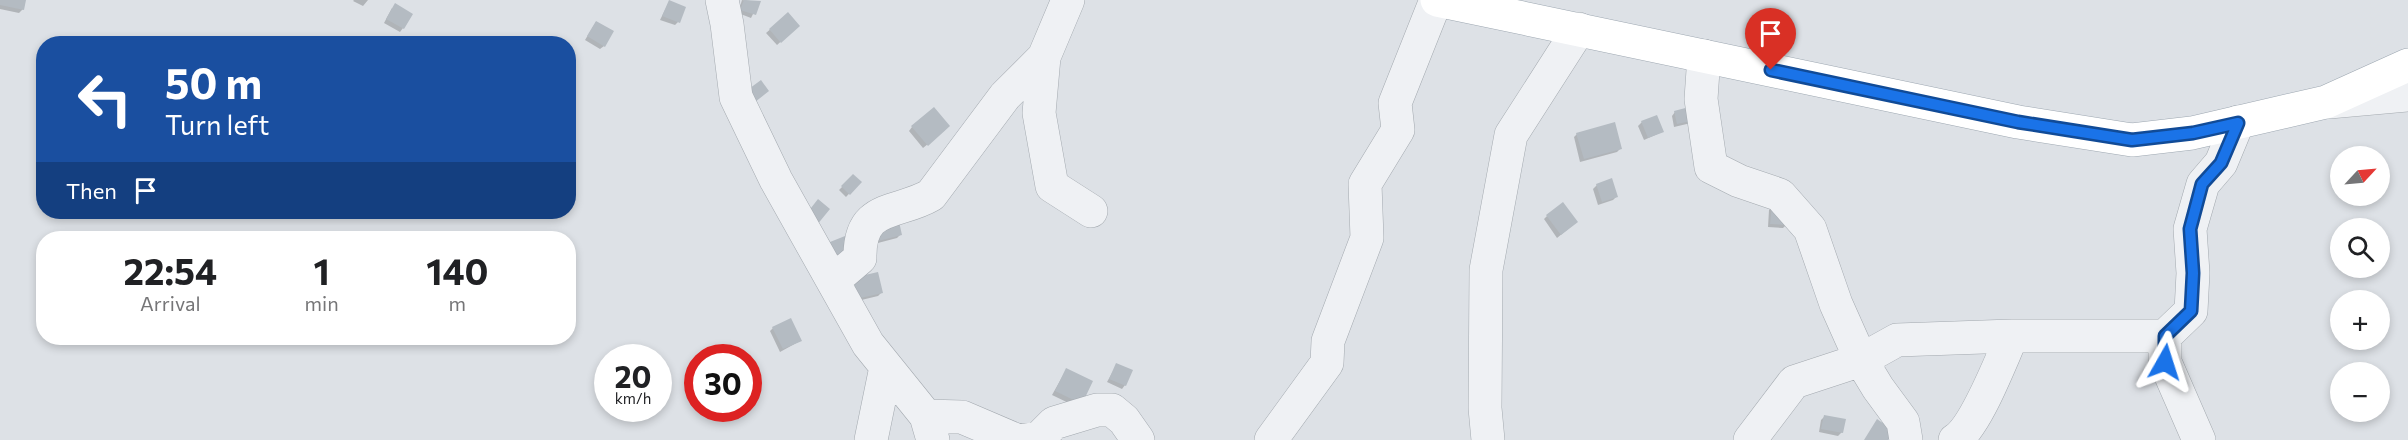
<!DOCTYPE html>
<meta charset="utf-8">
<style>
body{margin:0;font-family:Commissioner,sans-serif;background:#f6f6f6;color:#202124;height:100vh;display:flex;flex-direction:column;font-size:22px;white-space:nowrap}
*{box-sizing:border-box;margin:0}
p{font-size:20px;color:#757577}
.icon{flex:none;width:33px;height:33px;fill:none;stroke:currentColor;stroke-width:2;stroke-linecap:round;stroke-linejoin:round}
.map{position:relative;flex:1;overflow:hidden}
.details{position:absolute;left:36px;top:231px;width:540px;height:114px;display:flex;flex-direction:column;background:#fff;border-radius:24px;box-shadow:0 3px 9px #0003}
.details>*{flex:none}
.hud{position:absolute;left:36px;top:36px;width:540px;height:183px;border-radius:24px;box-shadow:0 3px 9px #0003;background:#1a4fa0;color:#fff;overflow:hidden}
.needle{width:39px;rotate:64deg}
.controls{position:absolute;left:2330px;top:146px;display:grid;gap:12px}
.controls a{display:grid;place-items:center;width:60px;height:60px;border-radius:50%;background:#fff;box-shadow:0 3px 9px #0003;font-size:30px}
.speed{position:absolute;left:594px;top:344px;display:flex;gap:12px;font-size:30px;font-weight:700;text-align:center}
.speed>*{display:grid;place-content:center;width:78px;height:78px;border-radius:50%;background:#fff;box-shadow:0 3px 9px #0003;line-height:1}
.speed small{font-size:15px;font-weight:400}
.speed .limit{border:9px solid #d22;background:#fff;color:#111}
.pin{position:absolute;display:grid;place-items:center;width:51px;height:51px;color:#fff;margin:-62px -26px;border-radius:50% 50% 50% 0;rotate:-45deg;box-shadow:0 0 6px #0007}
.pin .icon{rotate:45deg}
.me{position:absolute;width:66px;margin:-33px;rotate:6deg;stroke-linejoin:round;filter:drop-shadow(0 0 4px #0008)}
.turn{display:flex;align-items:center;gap:21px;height:126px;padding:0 30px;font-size:27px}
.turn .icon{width:78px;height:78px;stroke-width:2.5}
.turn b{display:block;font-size:42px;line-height:51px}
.then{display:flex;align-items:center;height:57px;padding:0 30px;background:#0003;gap:12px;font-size:22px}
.eta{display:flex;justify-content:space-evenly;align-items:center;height:102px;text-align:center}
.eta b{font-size:36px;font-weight:700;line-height:42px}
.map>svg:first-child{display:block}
.shadow{fill:#0003}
.building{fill:#b4bbc2}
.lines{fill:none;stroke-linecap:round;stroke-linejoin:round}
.minor-casing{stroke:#a3a9af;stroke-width:34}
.primary-casing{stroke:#9da7b1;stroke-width:34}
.minor{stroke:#eff1f4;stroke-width:33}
.primary{stroke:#fff;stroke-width:33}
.route-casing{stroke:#114b97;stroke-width:15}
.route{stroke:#1a73e8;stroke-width:10}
</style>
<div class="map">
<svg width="2408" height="440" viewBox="0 0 2408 440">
<rect width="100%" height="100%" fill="#dde1e6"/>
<path class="shadow" d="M0,0H24L23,9L19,13L0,9Z
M368,0L363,6L353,1L354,0Z
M742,0L759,2L751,18L738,13Z
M669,2L678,22L675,25L660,20Z
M392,8L403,28L400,32L384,23Z
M788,14L798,26L777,45L766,33Z
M596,22L604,46L600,49L585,40Z
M1675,112L1691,123L1674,127L1672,116Z
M1642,122L1662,132L1644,140L1638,126Z
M912,127L945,130L923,148L909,131Z
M1577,134L1621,148L1617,152L1580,162L1574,137Z
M853,176L860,182L846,197L839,190Z
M1597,185L1616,197L1613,200L1598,205L1593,189Z
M1772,207L1786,225L1783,228L1768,227L1769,210Z
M1547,216L1573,225L1557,238L1544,219Z
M871,228L901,234L897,238L874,244Z
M852,279L881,293L878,296L853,302Z
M773,328L800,341L780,352L770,331Z
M1117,364L1125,385L1122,389L1107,382Z
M1066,370L1077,407L1052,395Z
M1825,416L1842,432L1838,436L1819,432L1821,420Z"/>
<path class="building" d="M0,0H26L24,10L0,5Z
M669,0L686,7L680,23L662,16Z
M744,0L761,1L756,15L740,10Z
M395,3L413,14L404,29L386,19Z
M788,12L800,26L781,43L769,29Z
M596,21L614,31L605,47L587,36Z
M761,80L769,91L755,102L746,91Z
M1693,106L1696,120L1677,124L1674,111Z
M934,107L950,126L928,146L911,126Z
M1657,115L1664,132L1648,138L1641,121Z
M1615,122L1622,149L1584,159L1576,133Z
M853,174L862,182L850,195L841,186Z
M1612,178L1618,197L1602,202L1596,184Z
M818,199L830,209L812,231L800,222Z
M1563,202L1578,222L1561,235L1546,215Z
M1772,205L1788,225L1770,224Z
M898,217L902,235L878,241L873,223Z
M845,236L853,256L832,265L825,244Z
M878,272L883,293L856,299L852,278Z
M791,318L802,341L783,349L772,327Z
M1116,363L1133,370L1126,386L1109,379Z
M1066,368L1093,381L1082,404L1055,391Z
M1824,415L1846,419L1843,433L1821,429Z
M1877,419L1894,431L1888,440H1864Z"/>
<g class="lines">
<defs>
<path id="minor" d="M722,0L727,24L736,97L776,180L868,344L926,416L933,440
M1704,56L1701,99L1711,167L1739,181L1780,195L1810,229L1836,304L1861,360L1878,388L1903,422L1906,440
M1044,57L1039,113L1052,186L1091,211
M2329,102L2408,95
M833,281L860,258C859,203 897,215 931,195L1005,96L1044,57L1068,0
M926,416L962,417L1016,440
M871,440L886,367
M1025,440L1039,438L1054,423L1097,410H1112L1124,420L1138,440
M1271,440L1327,363L1328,341L1367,238L1365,184L1398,130L1395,103L1436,0
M1488,440L1485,408L1486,270L1511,135L1579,29
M1750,440L1794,382L1861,360L1897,340L2012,336H2165
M1955,440C1976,427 2001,360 2012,336
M2199,440L2165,362V336L2191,311L2193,273L2190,229L2203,184L2221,163L2238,122"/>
<path id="primary" d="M1437,0L2018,122L2132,140L2192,133L2326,102L2408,65"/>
</defs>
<use href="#minor" class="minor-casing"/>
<use href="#primary" class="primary-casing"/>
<use href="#minor" class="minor"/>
<use href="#primary" class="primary"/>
</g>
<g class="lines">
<defs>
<path id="route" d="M1771,70L2018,122L2132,140L2193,133L2238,123L2221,163L2202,184L2190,229L2193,273L2191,311L2165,336V362"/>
</defs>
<use href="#route" class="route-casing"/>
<use href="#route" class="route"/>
</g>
</svg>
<div class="controls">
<a><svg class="needle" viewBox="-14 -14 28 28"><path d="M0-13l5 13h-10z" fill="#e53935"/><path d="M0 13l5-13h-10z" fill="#757577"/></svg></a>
<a><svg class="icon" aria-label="search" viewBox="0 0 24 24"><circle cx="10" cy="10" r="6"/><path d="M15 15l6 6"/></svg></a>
<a>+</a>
<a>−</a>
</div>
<div class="speed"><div>20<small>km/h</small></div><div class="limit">30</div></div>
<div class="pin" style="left:1771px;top:70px;background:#d93025"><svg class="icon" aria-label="arrive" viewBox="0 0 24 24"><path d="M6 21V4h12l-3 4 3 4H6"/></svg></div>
<svg class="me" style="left:2165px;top:362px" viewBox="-20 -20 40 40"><path d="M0-17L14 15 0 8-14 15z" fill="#1a73e8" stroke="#fff" stroke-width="4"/></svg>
<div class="hud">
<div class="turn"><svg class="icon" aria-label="left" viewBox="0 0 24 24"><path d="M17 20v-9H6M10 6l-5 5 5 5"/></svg><div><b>50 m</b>Turn left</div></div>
<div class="then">Then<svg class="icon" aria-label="arrive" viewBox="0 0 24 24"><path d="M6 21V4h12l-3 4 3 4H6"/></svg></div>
</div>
<section class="details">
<div class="eta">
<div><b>22:54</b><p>Arrival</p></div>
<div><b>1</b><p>min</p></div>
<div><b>140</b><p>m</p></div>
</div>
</section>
</div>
